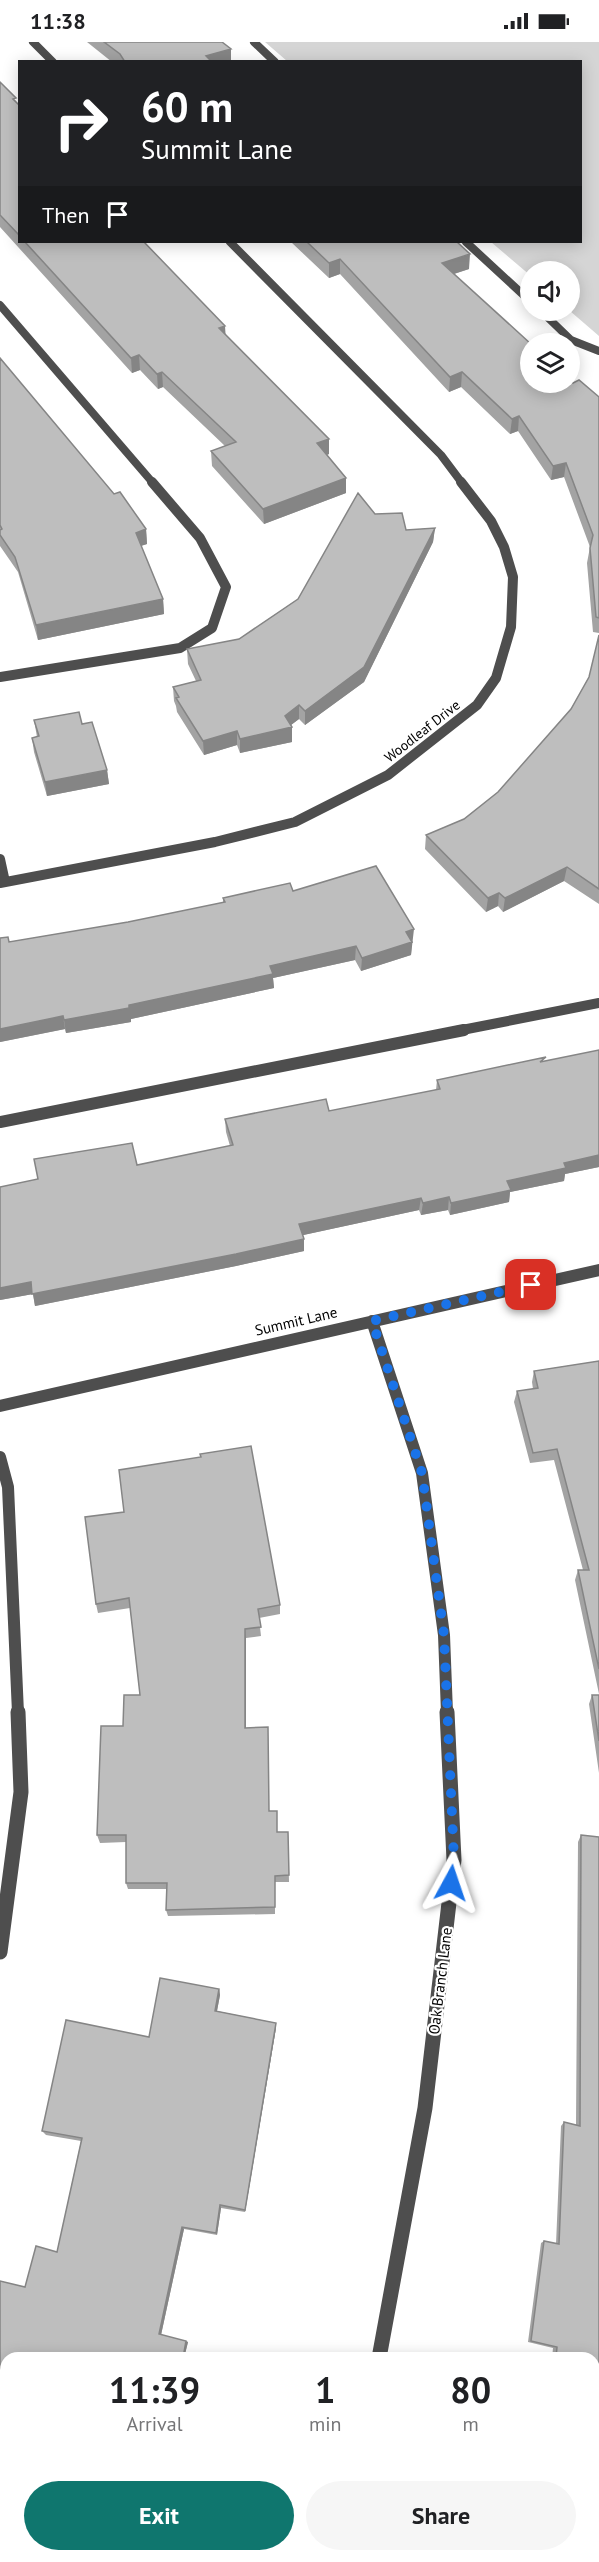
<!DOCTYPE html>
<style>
body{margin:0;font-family:"PT Sans",sans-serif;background:#f6f6f6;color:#202124;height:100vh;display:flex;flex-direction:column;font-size:22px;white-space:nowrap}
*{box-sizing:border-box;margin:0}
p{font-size:20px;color:#757577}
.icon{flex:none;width:33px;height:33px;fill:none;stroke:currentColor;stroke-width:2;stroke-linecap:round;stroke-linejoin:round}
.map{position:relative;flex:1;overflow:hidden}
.sheet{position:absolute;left:0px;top:2310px;width:600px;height:210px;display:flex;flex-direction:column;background:#fff;border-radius:18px 18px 0 0;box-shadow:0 3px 15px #0003}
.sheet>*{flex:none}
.top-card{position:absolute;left:18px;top:18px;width:564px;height:183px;border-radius:0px;box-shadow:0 3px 15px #0003;background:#202124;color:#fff;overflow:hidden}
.tools{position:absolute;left:520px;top:219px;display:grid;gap:12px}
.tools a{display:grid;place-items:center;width:60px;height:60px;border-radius:50%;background:#fff;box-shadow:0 3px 15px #0003;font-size:30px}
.pin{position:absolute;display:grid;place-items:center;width:51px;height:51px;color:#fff;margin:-26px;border-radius:12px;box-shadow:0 3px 9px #0006}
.me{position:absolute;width:66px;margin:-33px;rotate:5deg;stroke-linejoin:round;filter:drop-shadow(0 0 4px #0008)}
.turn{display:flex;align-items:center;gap:21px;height:126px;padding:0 24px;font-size:27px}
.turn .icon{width:78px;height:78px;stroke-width:2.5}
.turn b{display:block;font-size:42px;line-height:51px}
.then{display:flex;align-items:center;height:57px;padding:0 24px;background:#0003;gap:12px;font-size:22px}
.eta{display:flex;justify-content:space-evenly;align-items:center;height:102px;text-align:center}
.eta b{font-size:36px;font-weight:600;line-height:42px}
.cta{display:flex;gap:12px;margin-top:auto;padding:12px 24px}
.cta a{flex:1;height:69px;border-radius:36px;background:#0f766e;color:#fff;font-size:24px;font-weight:600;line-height:69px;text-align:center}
.cta a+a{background:#f6f6f6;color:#202124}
.status{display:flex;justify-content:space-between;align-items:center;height:42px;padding:0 30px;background:#fff;direction:ltr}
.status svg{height:16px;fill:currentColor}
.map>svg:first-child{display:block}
.green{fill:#d5d5d5}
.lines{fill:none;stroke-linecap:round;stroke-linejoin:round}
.service-far3{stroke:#4e4e4e;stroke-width:8}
.service-far2{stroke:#4e4e4e;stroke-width:10}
.service-far1{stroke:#4e4e4e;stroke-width:12}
.service{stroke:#4e4e4e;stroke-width:15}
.minor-far3{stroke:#4e4e4e;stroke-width:8}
.minor-far2{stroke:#4e4e4e;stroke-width:10}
.minor-far1{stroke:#4e4e4e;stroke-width:12}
.minor{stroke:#4e4e4e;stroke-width:15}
.wall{fill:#a3a3a3}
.shaded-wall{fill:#858585}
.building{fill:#bebebe;stroke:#858585;stroke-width:1.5}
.route{stroke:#1a73e8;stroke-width:10;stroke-dasharray:0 18}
.labels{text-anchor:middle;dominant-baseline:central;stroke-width:4.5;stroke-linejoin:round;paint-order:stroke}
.far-street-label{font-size:14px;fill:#000;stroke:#fff}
.street-label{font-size:15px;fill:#000;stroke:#fff}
</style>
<div class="status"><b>11:38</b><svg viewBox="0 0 49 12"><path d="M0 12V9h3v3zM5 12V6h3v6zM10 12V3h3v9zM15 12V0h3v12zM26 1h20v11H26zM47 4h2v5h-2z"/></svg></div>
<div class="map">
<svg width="599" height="2520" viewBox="0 0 599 2520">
<rect width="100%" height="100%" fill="#fff"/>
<path class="green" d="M265,0H599V294L570,269V230H531V234L491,200H580V20L287,19Z"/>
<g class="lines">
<path class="service-far3" d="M254,0L275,20
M466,200L531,260
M0,263L153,441
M540,268L571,298L599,309"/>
<path class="service-far2" d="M0,635L180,606L212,586L226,545L200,496L152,440
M457,989L599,961"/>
<path class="service-far1" d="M0,1080L464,988
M0,1415L8,1445L18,1671"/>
<path class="service" d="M0,1910L21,1750L18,1670"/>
<path class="minor-far3" d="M33,0L53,20
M230,200L441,413L462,441"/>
<path class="minor-far2" d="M0,817L5,840
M0,841L215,800L295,780L388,733L477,663L496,636L511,585L513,535L504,505L491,479L461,440"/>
<path class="minor-far1" d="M372,1279L422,1431L444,1593L447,1671
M0,1364L599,1228"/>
<path class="minor" d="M379,2316L425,2066L454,1818L447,1670
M342,2520L343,2514"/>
</g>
<path class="wall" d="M87,0H222L231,20H112Z
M0,40L20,64V200H144L226,293L329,397V412L327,413L346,436V451L264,482L212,424L211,409L225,404L163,345L158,347L140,328L132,331L0,185Z
M291,200H457L469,227L454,232L573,341L599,355V591L593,590L587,521L590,505L564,435L551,438L518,389L510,392L461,345L449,350L340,232L329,236Z
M0,316L114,452L146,487L147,502L141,504L163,557L164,572L38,598L18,530L0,504Z
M375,472L406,488L435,486L433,500L364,640L305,683L299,677L291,683L292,685V700L240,711L237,703L204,713L177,670L176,664L174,659L173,645L196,639L188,622L187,607L239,597L298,557Z
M599,593V862L564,839L503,870L498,864L486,870L425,807L426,793L464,777L498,750L571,667L589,635Z
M34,678L82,682L107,728L109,742L47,754L34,710L32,696L37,695Z
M293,849L413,900L412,901L411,913L361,929L355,918L273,936L274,946L131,977V980L66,991L65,987L0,1000V896L9,900L128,880L223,861V856Z
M599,1008V1125L565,1132L564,1139L510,1150L509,1160L450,1173L448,1168L421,1173L419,1168L303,1193L304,1197V1209L236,1224L35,1264L33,1252L0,1258V1145L137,1123L230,1104L226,1090L225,1077L329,1069L436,1048L437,1038L546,1019Z
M599,1319V1652L575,1538L578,1528H583L554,1418L530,1421L514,1360L517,1349L533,1347L532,1340L534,1329Z
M85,1475L280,1563V1572L259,1576L261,1594L246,1596V1686L269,1769L277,1790H288L289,1840H275V1872L168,1874L166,1868V1847H128L126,1841V1800L100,1801L97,1793L123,1684L140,1653L130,1566L98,1571L96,1562Z
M592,1653H599V1731L589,1662Z
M581,1793L599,2520H523L524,2514H594V2316H552L553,2306L528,2300L541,2201L544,2199L556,2202L561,2084L564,2080L576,2083L578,1800Z
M219,1947L220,1953L217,1969L276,1981V1986L245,2170L221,2166L217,2193L184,2187L161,2293L188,2300L184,2316H6L25,2245L57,2210L81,2099L46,2093L42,2089L149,1995Z"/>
<path class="shaded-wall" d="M231,7V20H206V14Z
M470,212L469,227L441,236L442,221Z
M340,217V232L329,236V221Z
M225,284L226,299L219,286Z
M139,313L140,328L132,331L131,316Z
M162,330L163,345L158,347L157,332Z
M462,330L461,345L449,350L450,335Z
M519,374L518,389L510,392L512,377Z
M329,397V412L317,416V401Z
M566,421L564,435L551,438L553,424Z
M346,436V451L264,482L263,467Z
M435,486L433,500L364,640L305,683V669Z
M146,487L147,502L137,505L136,491Z
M163,557L164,572L38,598L36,583Z
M299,663V677L287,686L292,685V700L240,711V697L285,674Z
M237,689V703L204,713L203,699Z
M107,728L109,742L47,754L45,740Z
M567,825L564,839L503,870L505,856Z
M499,851L498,864L486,870L488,856Z
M414,887L411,913L361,929L362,916L406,890Z
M356,904L355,918L273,936L274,946L131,977V980L66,991L64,978L129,963L270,924Z
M63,974L65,987L0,1000V987Z
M599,1113V1125L565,1132L564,1139L510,1150L509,1160L450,1173L451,1161L507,1139L564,1121Z
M449,1155L448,1168L421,1173L423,1161Z
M421,1156L419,1168L299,1194V1182Z
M304,1197V1209L236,1224L35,1264L33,1252L0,1258V1246L31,1240Z
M245,1587L246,1596V1694L245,1686Z
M219,1947L220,1953L216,1974L215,1969Z
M276,1981V1986L245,2170V2168Z
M220,2163L221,2166L217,2193L216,2191Z
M182,2185L184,2187L161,2293L159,2292Z
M186,2299L188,2300L184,2316H183Z"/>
<path class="building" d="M104,0H222L231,7L206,14L212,20H125L120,12Z
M0,40L16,56L13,57L20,64V194L0,173Z
M25,200H144L225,284L219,286L329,397L317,401L346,436L263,467L211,409L236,400L162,330L157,332L139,313L131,316Z
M307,200H457L470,212L442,221L531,302V340H570V338L573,341L579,338L599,355V576L596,575L590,506L593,493L566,421L553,424L519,374L512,377L462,330L450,335L340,217L329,221Z
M0,316L114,452L120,450L146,487L136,491L163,557L36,583L15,515L0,493V488L2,487L0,483Z
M358,451L375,472L402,471L406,488L435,486L364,625L305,669L299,663L285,674L292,685L240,697L237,689L203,699L176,656L179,655L173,645L201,638L187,607L239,597L298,557Z
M599,593V847L567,825L505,856L499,851L488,856L426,793L464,777L498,750L571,667L589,635Z
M79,670L82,682L92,680L107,728L45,740L32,696L39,694L34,678Z
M376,824L414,887L406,890L412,900L362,916L356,904L270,924L273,932L129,963V966L64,978L63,974L0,987V896L8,895L9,900L128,880L225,860L223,856L290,841L293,849Z
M599,1008V1113L564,1121L566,1126L507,1139L511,1148L451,1161L449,1155L423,1161L421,1156L299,1182L304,1197L236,1212L32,1252L31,1240L0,1246V1145L38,1137L34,1117L132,1101L137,1123L233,1103L225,1077L326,1057L329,1069L440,1047L437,1038L546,1015L540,1020Z
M599,1319V1627L578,1528H589L557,1407L533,1411L517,1349L538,1346L534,1329Z
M251,1404L280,1563L258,1567L261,1585L245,1587V1686L268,1685L269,1769H277V1790H288L289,1833L275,1834V1865L166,1868L167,1841H126V1793H97L101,1684H123L124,1653H140L129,1556L96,1562L85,1475L124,1470L119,1428L201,1415L200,1412Z
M592,1653H599V1699Z
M581,1793L599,1795V2520H527L528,2514H594V2316H556L557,2305L531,2299L544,2199L559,2202L564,2080L580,2084Z
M160,1936L219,1947L215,1969L276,1981L245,2168L220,2163L216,2191L182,2185L159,2292L186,2299L183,2316H6V2462L0,2460V2239L25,2245L36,2204L57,2210L82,2096L42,2089L66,1978L149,1995Z
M10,2514H143L142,2520H9Z"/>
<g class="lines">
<path class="route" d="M451,1841L454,1818L444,1593L422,1431L372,1279L531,1243"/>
</g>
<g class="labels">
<g class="far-street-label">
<text transform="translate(422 689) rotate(-38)">Woodleaf Drive</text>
</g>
<g class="street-label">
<text transform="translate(296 1279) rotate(-13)">Summit Lane</text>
<text transform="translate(440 1939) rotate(-83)">Oak Branch Lane</text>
</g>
</g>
</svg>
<div class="tools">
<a><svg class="icon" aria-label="sound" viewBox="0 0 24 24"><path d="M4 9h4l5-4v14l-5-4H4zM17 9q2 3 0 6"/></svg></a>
<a><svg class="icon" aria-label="layers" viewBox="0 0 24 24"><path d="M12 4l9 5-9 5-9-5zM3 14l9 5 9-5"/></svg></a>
</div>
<div class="pin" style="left:531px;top:1243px;background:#d93025"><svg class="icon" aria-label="arrive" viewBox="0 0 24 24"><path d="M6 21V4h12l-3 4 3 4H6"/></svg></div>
<svg class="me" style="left:451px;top:1841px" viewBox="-20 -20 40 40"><path d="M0-17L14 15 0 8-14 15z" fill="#1a73e8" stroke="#fff" stroke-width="4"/></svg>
<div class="top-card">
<div class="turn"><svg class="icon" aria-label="right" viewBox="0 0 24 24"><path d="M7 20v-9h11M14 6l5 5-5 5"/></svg><div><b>60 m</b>Summit Lane</div></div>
<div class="then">Then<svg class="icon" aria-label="arrive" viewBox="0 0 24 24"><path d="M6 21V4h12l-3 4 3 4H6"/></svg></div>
</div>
<section class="sheet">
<div class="eta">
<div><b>11:39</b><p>Arrival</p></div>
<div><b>1</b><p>min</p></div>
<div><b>80</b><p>m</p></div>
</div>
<div class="cta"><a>Exit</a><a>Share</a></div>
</section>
</div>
